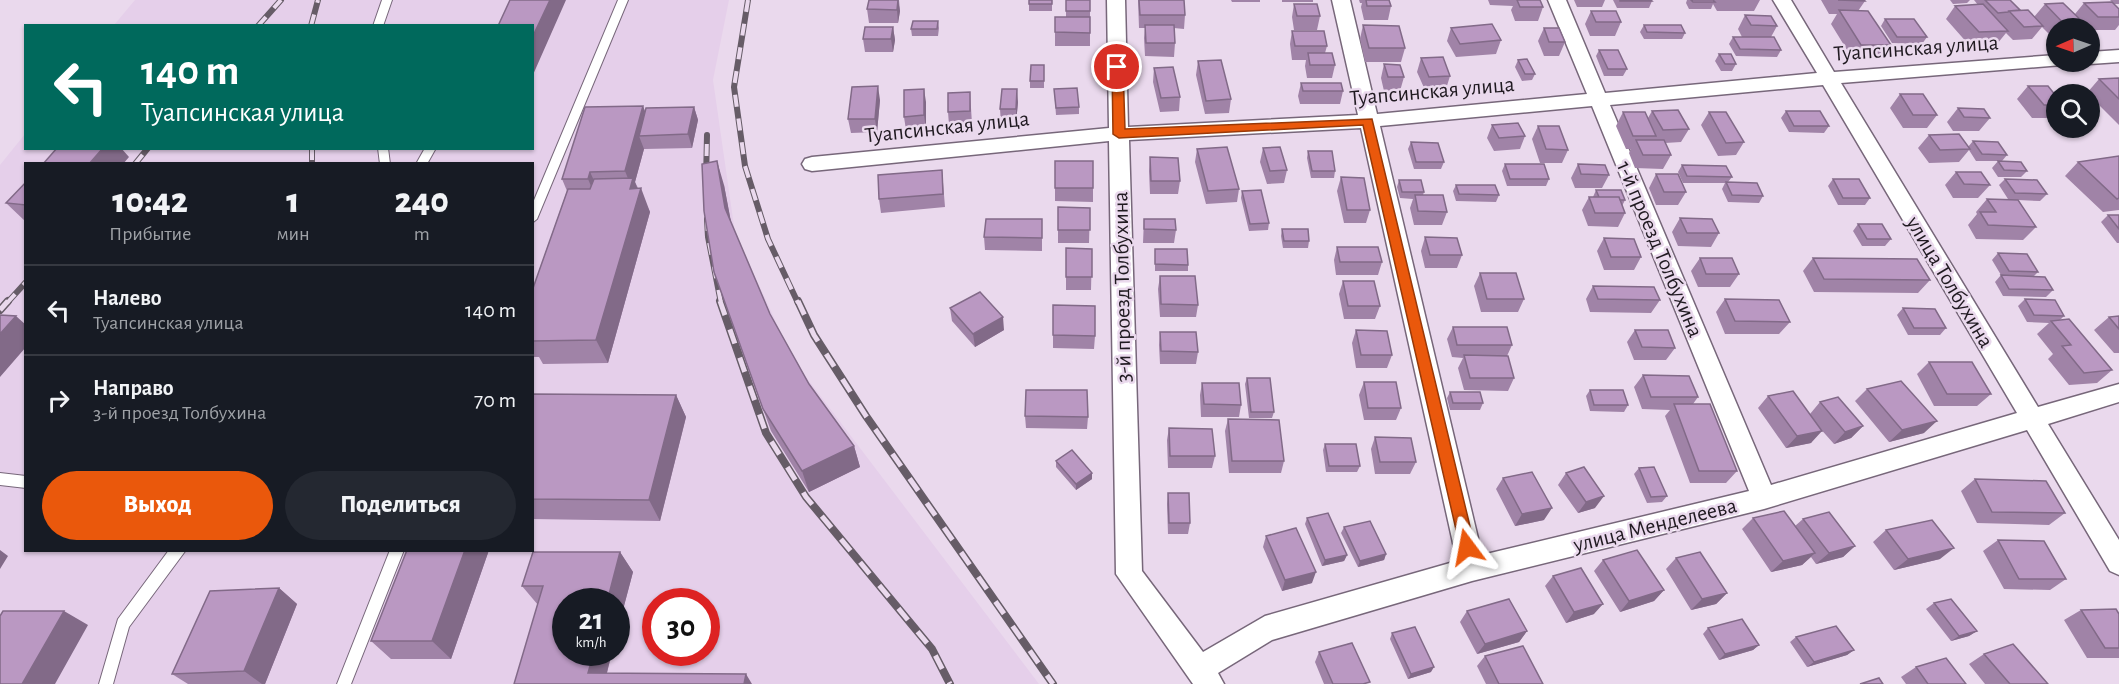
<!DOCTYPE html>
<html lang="ru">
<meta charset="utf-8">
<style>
body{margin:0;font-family:"Alegreya Sans",sans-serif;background:#242831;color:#f1f3f6;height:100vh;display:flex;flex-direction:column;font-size:22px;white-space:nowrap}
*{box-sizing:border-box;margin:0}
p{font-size:20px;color:#9ea1a6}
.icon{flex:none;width:33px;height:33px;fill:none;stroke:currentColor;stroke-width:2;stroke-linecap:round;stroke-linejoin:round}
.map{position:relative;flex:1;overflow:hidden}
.panel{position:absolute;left:24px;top:162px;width:510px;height:390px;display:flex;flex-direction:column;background:#171b24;border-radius:0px;box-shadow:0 2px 4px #0004}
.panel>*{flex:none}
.guide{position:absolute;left:24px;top:24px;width:510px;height:126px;border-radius:0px;box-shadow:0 2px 4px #0004;background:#00695c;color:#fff;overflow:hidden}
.needle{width:39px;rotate:268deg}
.tools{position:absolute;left:2046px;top:18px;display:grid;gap:12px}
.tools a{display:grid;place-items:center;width:54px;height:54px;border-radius:50%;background:#171b24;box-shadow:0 2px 4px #0004;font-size:30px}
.speed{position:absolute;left:552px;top:588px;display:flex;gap:12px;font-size:30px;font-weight:700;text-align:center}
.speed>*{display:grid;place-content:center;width:78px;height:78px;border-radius:50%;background:#171b24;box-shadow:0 2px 4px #0004;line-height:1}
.speed small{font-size:15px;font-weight:400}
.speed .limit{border:9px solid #d22;background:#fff;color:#111}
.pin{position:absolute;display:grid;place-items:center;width:51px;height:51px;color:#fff;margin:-26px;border:3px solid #fff;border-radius:50%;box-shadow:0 2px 6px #0007}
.me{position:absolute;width:66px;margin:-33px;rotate:347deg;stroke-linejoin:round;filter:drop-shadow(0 0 4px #0008)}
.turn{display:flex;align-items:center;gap:21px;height:126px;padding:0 18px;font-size:27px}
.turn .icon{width:78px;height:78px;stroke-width:2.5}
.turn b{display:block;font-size:42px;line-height:51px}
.eta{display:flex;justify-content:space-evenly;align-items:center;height:102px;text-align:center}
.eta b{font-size:36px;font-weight:800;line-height:42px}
.button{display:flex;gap:12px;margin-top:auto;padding:12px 18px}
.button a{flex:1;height:69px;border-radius:36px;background:#ea580c;color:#fff;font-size:24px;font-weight:800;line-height:69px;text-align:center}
.button a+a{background:#242831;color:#f1f3f6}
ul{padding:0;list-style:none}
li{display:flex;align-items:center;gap:18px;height:90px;padding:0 18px;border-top:2px solid #363941}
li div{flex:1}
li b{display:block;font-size:22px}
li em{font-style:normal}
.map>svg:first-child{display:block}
.built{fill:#e5cfea;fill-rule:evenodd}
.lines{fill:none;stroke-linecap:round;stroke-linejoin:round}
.service-casing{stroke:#77677a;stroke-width:2}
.minor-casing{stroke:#77677a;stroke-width:3}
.service{fill:#fff;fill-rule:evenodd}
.minor{fill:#fff;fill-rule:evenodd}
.rail-far1-casing{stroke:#665c67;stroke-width:6}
.rail-casing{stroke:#665c67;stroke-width:8}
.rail-far1{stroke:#ead9ed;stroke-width:4;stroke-dasharray:12;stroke-linecap:butt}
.rail{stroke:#ead9ed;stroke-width:5;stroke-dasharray:15;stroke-linecap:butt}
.wall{fill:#a083a7}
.shaded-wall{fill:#826a88}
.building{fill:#ba98c2;stroke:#826a88;stroke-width:1.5}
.route{fill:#ea580c;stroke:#983908;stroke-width:1.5}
.labels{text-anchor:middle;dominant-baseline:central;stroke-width:5;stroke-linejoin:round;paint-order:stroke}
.street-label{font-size:22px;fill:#201a21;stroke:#ead9ed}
</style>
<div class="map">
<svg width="2119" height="684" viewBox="0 0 2119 684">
<rect width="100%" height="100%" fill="#ead9ed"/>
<path class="built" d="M135,0H729L713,80L735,233L794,361L1039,684H0V165L25,134L26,148H532V26L114,25ZM26,164H532V550H26ZM566,602H616V652H566ZM656,602H706V652H656Z"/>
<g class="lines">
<defs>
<path id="service" d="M382,0H392L383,26H373Z
M618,0H628L537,219L532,223V205Z
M378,148H388L390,164H380Z
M425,148H436L427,164H416Z
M0,473L26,476V488L0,485Z
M169,550H186L129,627L113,684H99L118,619Z
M390,550H404L351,684H337Z"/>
<path id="minor" d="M1107,0H1125L1128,127L1358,115L1332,0H1350L1377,114L1587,94L1548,0H1566L1605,93L1817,73L1773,0H1791L1834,72L2056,55V62H2065L2062,65L1841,83L2038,407L2119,384V402L2048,424L2119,540V575L2110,571L2027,430L1764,509L1472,581L1272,640L1218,673L1224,684H1193L1116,574L1109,141L812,171L805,169L802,164L805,159L812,157L1109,128ZM1823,85L2017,413L1771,485L1610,105ZM1592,106L1749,491L1482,555L1380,126ZM1361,128L1457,561L1265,616L1203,652L1142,571L1129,140Z
M2119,50V62L2090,64L2083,62H2090V52Z"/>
</defs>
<use href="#service" class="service-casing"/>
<use href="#minor" class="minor-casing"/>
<use href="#service" class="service"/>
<use href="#minor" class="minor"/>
<defs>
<path id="rail-far1" d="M748,0L734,87L745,166L768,239L798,303
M258,26L281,0
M311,26L318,0
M312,148V164
M135,164L148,148
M706,180L707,135
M707,219L708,237L721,303
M7,303L26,282"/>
<path id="rail" d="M720,301L766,433L806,497L932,649L950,684
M798,301L814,335L866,416L1053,684
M0,310L8,301"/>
</defs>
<use href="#rail-far1" class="rail-far1-casing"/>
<use href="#rail" class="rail-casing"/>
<use href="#rail-far1" class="rail-far1"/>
<use href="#rail" class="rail"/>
</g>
<path class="wall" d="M869,0H899L900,11L898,23H869L867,9Z
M1029,0H1052V11H1029Z
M1066,0H1090V46H1055V17H1066Z
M1138,0H1184L1185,15L1184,29L1174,28L1175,43L1174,57L1145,56L1144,38L1145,28H1139Z
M1231,0H1260V2H1232Z
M1282,0H1313V2H1282Z
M1359,0H1389L1391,6L1388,20H1364L1361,7L1362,3H1360Z
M1488,0H1540L1543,7L1538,21H1515L1511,10L1513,6L1490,5Z
M1574,0H1605L1602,7H1577Z
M1613,0H1651L1652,1L1649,8H1617Z
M1687,0H1760L1754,11H1717L1713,4L1711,9H1689L1686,3Z
M1821,0H1864L1865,1L1858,11L1891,45L1882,59L1852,58L1831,24L1837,14H1829Z
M1950,0H1970L1967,3L1953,4Z
M1974,0H2010L2020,10L2034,17L2045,4L2075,14L2084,3L2112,2L2110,0H2119V4H2114L2119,9V25L2115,30H2090V28H2056V41L2042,27L2032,39L2013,40L2006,33L1997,44L1969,45L1946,19L1955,6L1978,5Z
M1294,4L1320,16L1317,30H1294L1292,17Z
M1591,11L1621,22L1615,36H1590L1585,24Z
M1745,15L1777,26L1771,37L1781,50L1777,57L1736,56L1729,44L1733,37H1742L1738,29Z
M1885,19L1927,37L1922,44L1892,43L1881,26Z
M938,21L939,28L938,36H912L911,29Z
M1363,25L1405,48L1401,62H1365L1360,39Z
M1644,25L1685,33L1682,39H1644L1640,32Z
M893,27L895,40L893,52H865L863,39Z
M1451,28L1501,40L1496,54L1456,57L1447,41Z
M1544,28L1565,42L1559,56H1544L1538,41Z
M1292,31L1327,46L1325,53L1335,65L1332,78H1307L1305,66L1306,60H1292L1290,44Z
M1599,50L1627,69L1623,76H1604L1596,56Z
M1719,54L1736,64L1732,71H1721L1715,61Z
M1421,58L1450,76L1446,89L1425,90L1417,72Z
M1518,60L1535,74L1532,80L1522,81L1515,67Z
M1198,61L1231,99L1229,113L1205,114L1196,75Z
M1384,64L1404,77L1400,91H1384L1381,78Z
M1044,65V88H1030V81Z
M1154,68L1180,97L1179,111L1160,112L1153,82Z
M2119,78V125L2087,93L2099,79Z
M1301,83L1343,91L1340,104H1300L1298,96Z
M2028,86L2056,96V113L2052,118H2032L2017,99Z
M1054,89L1079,107V114L1056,115Z
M970,92L972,124L949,125L948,112Z
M1900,94L1937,115L1927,128H1903L1890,108Z
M880,100L877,132L851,133L848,119Z
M926,102V129L906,130L904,117Z
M1018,102L1016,123H1001L1000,109Z
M643,106L645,112L694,107L698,120L692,148L644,149L635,182L650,212L608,363L543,364L539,357H532V291L567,191L562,179Z
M1958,108L1990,118L1979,131H1953L1947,122Z
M1652,111L1689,129L1681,142L1665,143L1671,155L1663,169L1635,168L1629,153L1631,149H1626L1616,126L1623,112L1648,118Z
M1786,111L1829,126L1824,133L1789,132L1781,118Z
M1709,112L1744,142L1736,155L1718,156L1701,125Z
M1492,125L1525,136L1520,149L1494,151L1487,138Z
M1538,126L1568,150L1562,163H1540L1532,139Z
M1929,135L1968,147L1973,141L2007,155L2002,161L2027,171L2021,177H1998L1992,168L1998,161H1976L1969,150L1959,162L1929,163L1918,148Z
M1411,142L1444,162L1441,169H1414L1408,149Z
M1263,148L1287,170L1284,183L1267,184L1260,162Z
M1197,149L1239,189L1237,202L1206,204L1195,162Z
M1308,151L1335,171L1334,178H1311L1307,158Z
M2119,156V210L2103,212L2065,176L2078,162Z
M1150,157L1180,181L1178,194H1150L1149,171Z
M1055,161L1093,188V202L1055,201Z
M1505,164L1549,179L1546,186H1507L1502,171Z
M1578,164L1609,175L1602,188H1575L1571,178Z
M1682,165L1732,177L1728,182L1763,196L1759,203L1728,202L1722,189L1725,183H1683L1678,172Z
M942,170L945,207L881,213L879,199Z
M1956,172L1990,185L1978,198H1953L1945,185Z
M1656,174L1686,192L1678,205H1656L1649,188Z
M1341,177L1370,210L1366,223H1344L1337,191Z
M1833,179L1870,198L1865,205H1838L1828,186Z
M2005,179L2047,194L2040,201L2018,200L2036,227L2023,240L1976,239L1968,225L1977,214L1976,212L1987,199H2008L1999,185Z
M1399,180L1424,192L1423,195L1447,212L1442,225H1414L1410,208L1413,199L1400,198L1397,187Z
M26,182V222L6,203Z
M724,185L731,223L770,314L809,384L854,446L860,467L809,492L771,431L714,272Z
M1456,185L1499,195L1496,202L1456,201L1453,191Z
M1596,190L1625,200L1622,206L1625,213L1618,227L1588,226L1582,210L1589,197H1593Z
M1242,191L1269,223L1268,230L1249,231L1241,198Z
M1058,207L1090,208L1089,243H1058Z
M2108,215H2119V243H2117L2101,222Z
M1680,218L1719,233L1711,247L1678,246L1672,232Z
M1042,219V251L985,250L984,237Z
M1144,219L1176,230L1174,243H1143Z
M1858,224L1891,239L1885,246H1862L1853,231Z
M1282,229L1309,241L1308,248H1283L1281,236Z
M1425,237L1462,255L1457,268H1425L1421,251Z
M1604,238L1641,257L1634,270H1604L1597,251Z
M1337,247L1382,262L1378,275H1336L1334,260Z
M1066,248L1092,249L1091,290H1066Z
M1155,249L1188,265V271H1155Z
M1998,253L2038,272L2034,276L2053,290L2046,297L2003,296L1995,282L2001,275L1992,260Z
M1700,258L1739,274L1730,287H1698L1691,271Z
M1813,258L1930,280L1918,293L1814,292L1803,271Z
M1480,273L1524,299L1518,312H1481L1474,286Z
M1160,276L1198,305L1196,317H1160L1158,289Z
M1343,281L1380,306L1375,319H1344L1339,294Z
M1593,286L1660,300L1651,313L1590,312L1586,299Z
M1725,299L1790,322L1779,334H1725L1716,312Z
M2025,299L2064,316L2060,320L2112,370L2097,383L2069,385L2048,359L2053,354L2037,334L2049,323L2027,322L2018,306Z
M1053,305L1095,336L1094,349L1053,348Z
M950,308L1004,330L975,347L952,321Z
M1903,308L1946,328L1940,335H1908L1897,315Z
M2119,316V353H2114L2094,330L2109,317Z
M1453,327L1512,345L1507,356L1514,378L1508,391L1464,390L1458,368L1463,358L1452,357L1447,339Z
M1356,330L1392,355L1387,368H1356L1352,343Z
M1635,330L1675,348L1666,360H1634L1627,342Z
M1160,332L1198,352L1196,364H1160L1159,345Z
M1929,362L1991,394L1977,406H1934L1917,374Z
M1643,375L1698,397L1693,404L1737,471L1726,483H1690L1665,416L1670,410L1642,409L1634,387Z
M1247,378L1274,412L1272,418H1249L1245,384Z
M1364,382L1401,408L1396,420H1364L1359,395Z
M1202,383L1241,405L1239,417H1201L1200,395Z
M1867,389L1924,433L1889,442L1855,401Z
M1590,390L1628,405L1624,412L1590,411L1586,396Z
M1450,392L1483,403L1480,410H1450L1447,398Z
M532,394L676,395L686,417L660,521L532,519Z
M1768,396L1810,414L1820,402L1863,426L1851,438L1834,444L1818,426L1811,443L1786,448L1758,408Z
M1025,416L1088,417L1087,429L1026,428Z
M1228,419L1284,461L1281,473H1229L1225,431Z
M1169,428L1215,456L1212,468H1168L1167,440Z
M1375,437L1416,462L1410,474H1375L1371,449Z
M1325,444L1360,466L1357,472H1326L1323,450Z
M1056,461L1092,473V479L1076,490L1056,467Z
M1639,468L1667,496L1662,502L1647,503L1634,474Z
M1566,473L1595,508L1578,513L1558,485Z
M1503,478L1544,520L1515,526L1496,489Z
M1975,479L2065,513L2049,525L1977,523L1961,491Z
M1168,493L1190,523L1188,534H1168L1167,504Z
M1307,518L1347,555L1344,561L1322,566L1305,524Z
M1753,518L1795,526L1803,519L1855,546L1843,557L1816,564L1811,557L1802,565L1771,572L1742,529Z
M1344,527L1386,554L1384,560L1358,567L1341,533Z
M1886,530L1940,559L1894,570L1873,542Z
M1266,536L1312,583L1282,591L1263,547Z
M1998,540L2066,579L2050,590L2004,589L1983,551Z
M407,550H489L451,659H391L371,641Z
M620,552L633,572L616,636V602L566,652H612L607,673L514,684L538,605L522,586Z
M1676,558L1727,593L1716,604L1691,610L1666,569Z
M1603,560L1664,590L1654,601L1620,612L1594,571Z
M1553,576L1594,614L1566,623L1545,586Z
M279,588L297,604L265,684H188L172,674Z
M1934,603L1977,631L1969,636L1951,641L1926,609Z
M2081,610L2119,614V658H2087L2064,620Z
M1467,611L1527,631L1519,642L1477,654L1460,622Z
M1708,628L1759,645L1753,650L1719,660L1703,634Z
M1392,633L1431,672L1408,679L1390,639Z
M1796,637L1854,650L1847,655L1807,667L1790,642Z
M1319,652L1363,684H1324L1315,662Z
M1984,654L2047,684H1985L1969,664Z
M1485,656L1543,684H1486L1477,666Z
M1916,667L1966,684H1906L1901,677Z"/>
<path class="shaded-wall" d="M550,0H566L532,77V38Z
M898,0L900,11L898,23L897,10Z
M893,27L895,40L893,52L891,39Z
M878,86L880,100L877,132L875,119Z
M924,89L926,102V129L924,115Z
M1017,89L1018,102L1016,123V109Z
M643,106L650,125L639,136L644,149L635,182L639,193L641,188L650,212L608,363L596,340L631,186L625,171Z
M694,107L698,120L692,148L688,134Z
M103,148H121L129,157L123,164H89Z
M717,161L724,185L733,232L725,208Z
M590,172L599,191L596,198L588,179Z
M16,316L26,325V347L0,377V334Z
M1003,317L1004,330L975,347L973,334Z
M676,395L686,417L660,521L649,500Z
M1937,421L1924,433L1889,442L1902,430Z
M1863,426L1851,438L1834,444L1845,432Z
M1822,431L1811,443L1786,448L1797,436Z
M854,446L860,467L809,492L802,471Z
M1092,473V479L1076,490V484Z
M1604,496L1595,508L1578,513L1586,502Z
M1552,508L1544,520L1515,526L1522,514Z
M1855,546L1843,557L1816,564L1829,553Z
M1954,548L1940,559L1894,570L1908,559Z
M0,550L8,556L0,569Z
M465,550H489L451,659L432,641Z
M620,552L633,572L616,636V602H607Z
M1815,553L1802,565L1771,572L1783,561Z
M1386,554L1384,560L1358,567L1360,561Z
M1347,555L1344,561L1322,566L1325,560Z
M1316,572L1312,583L1282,591L1285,580Z
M279,588L297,604L265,684H262L244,671Z
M1664,590L1654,601L1620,612L1629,601Z
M1727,593L1716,604L1691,610L1702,599Z
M1603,604L1594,614L1566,623L1574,612Z
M64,611L88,625L55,684H22Z
M1527,631L1519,642L1477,654L1485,644Z
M1977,631L1969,636L1951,641L1959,636Z
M1759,645L1753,650L1719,660L1725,654Z
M1854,650L1847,655L1807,667L1814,662Z
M594,652H612L604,684L588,673Z
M1434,667L1431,672L1408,679L1411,674Z
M746,674L752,684H744Z"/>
<path class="building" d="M510,0H550L532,38V26H498Z
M869,0H898L897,10L867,9Z
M1029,0H1052V4H1029Z
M1066,0H1090V11H1066Z
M1139,0H1184L1185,15H1140Z
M1366,0H1389L1391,6H1367Z
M1517,0H1540L1543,7H1520Z
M1620,0H1651L1652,1H1620Z
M1691,0H1713L1715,2H1693Z
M1838,0H1864L1865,1Z
M1985,0H2010L2020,10L2009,11L2008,12L1998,13Z
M2112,2L2119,9V17H2098L2084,3Z
M2063,3L2089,28H2068L2045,4Z
M1294,4H1317L1320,16H1297Z
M1983,4L2008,31L1979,32L1955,6Z
M1839,10L1868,11L1891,45H1861Z
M2028,10L2043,26L2024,27L2009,11Z
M1591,11H1616L1621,22H1596Z
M1745,15L1771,16L1777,26L1751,25Z
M1055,17H1090V33L1055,32Z
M1885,19H1914L1927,37H1897Z
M913,21H938L937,29H911Z
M1492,24L1501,40L1460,44L1451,28Z
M1145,25H1174L1175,43H1146Z
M1363,25L1399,26L1405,48H1369Z
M1644,25H1681L1685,33L1647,32Z
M865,27H893L891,39H863Z
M1544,28H1559L1565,42H1549Z
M1292,31H1324L1327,46H1295Z
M1733,37H1774L1781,50L1740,49Z
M1599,50H1618L1627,69H1608Z
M1308,53H1332L1335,65H1310Z
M1719,54H1731L1736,64H1725Z
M1443,57L1450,76L1429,77L1421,58Z
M1527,59L1535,74H1525L1518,60Z
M1221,60L1231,99L1206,101L1198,61Z
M1384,64L1400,65L1404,77H1388Z
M1031,65H1044V81H1030Z
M1173,67L1180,97L1161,98L1154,68Z
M2119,78V99L2099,79Z
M1301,83H1341L1343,91H1303Z
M878,86L875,119H848L852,87Z
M2028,86H2048L2056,96V105H2044Z
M1077,88L1079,107L1056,108L1054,89Z
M924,89V115L904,117V90Z
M1002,89H1017L1016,109H1000Z
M970,92V111L948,112V93Z
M1900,94H1923L1937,115H1913Z
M643,106L625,171L590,172L588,179H562L585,107Z
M694,107L688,134L639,136L646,108Z
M1958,108L1984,109L1990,118L1964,117Z
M1678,110L1689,129L1663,130L1652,111Z
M1786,111H1820L1829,126H1794Z
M1623,112H1645L1656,136H1633Z
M1709,112H1726L1744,142L1726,143Z
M1518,123L1525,136L1499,138L1492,125Z
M1538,126H1559L1568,150L1546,149Z
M1959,134L1970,149L1940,150L1929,135Z
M1636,140H1664L1671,155H1643Z
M1973,141L1998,142L2007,155L1982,154Z
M1411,142L1438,143L1444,162H1416Z
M1227,147L1239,189L1208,191L1197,149Z
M1280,147L1287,170L1270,171L1263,148Z
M57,148H103L89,164H43Z
M1308,151H1332L1335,171H1312Z
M2119,156V198L2117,199L2078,162Z
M1150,157L1178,158L1180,181H1151Z
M717,161L725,208L770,314L809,384L854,446L802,471L763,409L714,272L704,211L702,164Z
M1055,161H1093V188H1055Z
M1998,161L2021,162L2027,171L2004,170Z
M1505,164H1544L1549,179H1510Z
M1578,164L1605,165L1609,175L1581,174Z
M1682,165L1726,166L1732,177L1687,176Z
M942,170L943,194L879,199L878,175Z
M1956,172H1981L1990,185L1964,184Z
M1656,174H1678L1686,192H1664Z
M1341,177L1364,178L1370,210H1347Z
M633,178L630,189L641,188L596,340L532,341V291L568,189H590L594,179Z
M1833,179H1859L1870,198H1843Z
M2005,179L2037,180L2047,194L2015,193Z
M1399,180H1421L1424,192H1402Z
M26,182V205L6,203Z
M1726,182L1757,183L1763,196L1732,195Z
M1456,185H1495L1499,195L1459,194Z
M1261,190L1269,223L1250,224L1242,191Z
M1596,190H1621L1625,200H1620L1619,197H1599Z
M1415,195H1443L1447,212L1418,211Z
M1589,197H1619L1625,213H1595Z
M1987,199L2018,200L2036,227L1988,225L1980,212H1996Z
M1058,207L1090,208V230H1058Z
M2108,215H2119V229Z
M1680,218L1712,219L1719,233H1687Z
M986,219H1042V238L984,237Z
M1144,219H1175L1176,230L1144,229Z
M1858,224H1882L1891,239H1867Z
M1282,229H1308L1309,241H1284Z
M1425,237L1457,238L1462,255H1430Z
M1604,238L1634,239L1641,257H1611Z
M1337,247H1378L1382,262H1340Z
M1066,248L1092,249V277H1066Z
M1155,249H1187L1188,265L1155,264Z
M1998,253L2027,254L2038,272L2009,271Z
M1700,258H1732L1739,274H1706Z
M1813,258L1917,259L1930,280L1824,279Z
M1480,273H1516L1524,299H1487Z
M2001,275L2045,277L2053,290L2009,289Z
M1160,276H1195L1198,305L1161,304Z
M1343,281H1374L1380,306H1348Z
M1593,286L1654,287L1660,300L1598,299Z
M980,292L1003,317L973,334L950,308Z
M1725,299L1779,300L1790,322L1735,321Z
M2025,299L2055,300L2064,316L2034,315Z
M1053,305L1095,306V336L1053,335Z
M1903,308L1935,309L1946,328H1914Z
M0,315L16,316L0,334Z
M2119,316V329L2109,317Z
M2069,319L2112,370L2084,373L2062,346L2071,345L2051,321Z
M1453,327H1507L1512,345H1457Z
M1356,330L1387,331L1392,355H1361Z
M1635,330H1668L1675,348L1642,347Z
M1160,332H1196L1198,352L1161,351Z
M1464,355L1508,356L1514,378H1470Z
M1929,362H1972L1991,394H1947Z
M1643,375L1689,376L1698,397H1651Z
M1247,378H1270L1274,412H1251Z
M1901,381L1937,421L1902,430L1867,389Z
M1364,382H1396L1401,408H1368Z
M1202,383H1239L1241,405L1204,404Z
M1026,390H1087L1088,417L1025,416Z
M1590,390H1623L1628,405H1594Z
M1793,391L1822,431L1797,436L1768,396Z
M1450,392H1480L1483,403H1453Z
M532,394L676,395L649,500L532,499Z
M1838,397L1863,426L1845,432L1820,402Z
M1674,404H1710L1737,471H1699Z
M1228,419L1279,420L1284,461H1232Z
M1169,428L1212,429L1215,456H1170Z
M1375,437L1411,438L1416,462H1380Z
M1325,444H1356L1360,466H1329Z
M1072,450L1092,473L1076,484L1056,461Z
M1584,467L1604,496L1586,502L1566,473Z
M1654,467L1667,496L1651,497L1639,468Z
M1532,472L1552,508L1522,514L1503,478Z
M1975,479L2046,481L2065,513L1992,512Z
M1168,493H1189L1190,523H1169Z
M1784,511L1815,553L1783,561L1753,518Z
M1829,512L1855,546L1829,553L1803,519Z
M1328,513L1347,555L1325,560L1307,518Z
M1932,520L1954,548L1908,559L1886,530Z
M1370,521L1386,554L1360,561L1344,527Z
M1296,528L1316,572L1285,580L1266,536Z
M1998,540L2044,541L2066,579H2019Z
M407,550H465L432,641H371Z
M1637,550L1664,590L1629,601L1603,560Z
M533,552H620L607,602H566V652H594L588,673L746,674L744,684H514L543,586H522Z
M1700,552L1727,593L1702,599L1676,558Z
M1581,568L1603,604L1574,612L1553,576Z
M279,588L244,671L172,674L210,591Z
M1509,599L1527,631L1485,644L1467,611Z
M1951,599L1977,631L1959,636L1934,603Z
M2116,609L2119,614V648H2105L2081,610Z
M3,611H64L22,684H0V616Z
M1742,619L1759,645L1725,654L1708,628Z
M1836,626L1854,650L1814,662L1796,637Z
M1415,627L1434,667L1411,674L1392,633Z
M1352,643L1370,682L1363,684H1333L1319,652Z
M2013,644L2048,684H2010L1984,654Z
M1523,646L1543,684H1499L1485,656Z
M1946,658L1966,684H1928L1916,667Z
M1879,678L1883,684H1860Z"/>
<path class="route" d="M1117,63L1123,67L1125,129L1372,119L1475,547L1473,552L1467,554L1462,552L1460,547L1363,125L1119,138L1113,134L1112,67Z"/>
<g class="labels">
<g class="street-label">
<text transform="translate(1916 48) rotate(-4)">Туапсинская улица</text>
<text transform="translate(1432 91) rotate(-5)">Туапсинская улица</text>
<text transform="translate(947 127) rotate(-6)">Туапсинская улица</text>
<text transform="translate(1660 249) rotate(67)">1-й проезд Толбухина</text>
<text transform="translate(1950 282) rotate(59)">улица Толбухина</text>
<text transform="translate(1122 287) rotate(-91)">3-й проезд Толбухина</text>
<text transform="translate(1655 525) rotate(-14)">улица Менделеева</text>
</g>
</g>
</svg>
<div class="tools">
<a><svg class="needle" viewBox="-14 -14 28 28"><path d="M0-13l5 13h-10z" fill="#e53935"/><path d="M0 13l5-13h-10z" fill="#9ea1a6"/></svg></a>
<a><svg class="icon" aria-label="search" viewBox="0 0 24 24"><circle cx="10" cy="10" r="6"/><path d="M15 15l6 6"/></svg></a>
</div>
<div class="speed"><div>21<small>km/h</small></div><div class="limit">30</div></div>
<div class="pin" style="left:1117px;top:67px;background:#d93025"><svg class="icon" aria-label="arrive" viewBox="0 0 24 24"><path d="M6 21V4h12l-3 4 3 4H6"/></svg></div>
<svg class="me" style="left:1467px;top:547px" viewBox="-20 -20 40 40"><path d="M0-17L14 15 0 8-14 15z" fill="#ea580c" stroke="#fff" stroke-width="4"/></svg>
<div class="guide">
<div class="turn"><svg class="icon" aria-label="left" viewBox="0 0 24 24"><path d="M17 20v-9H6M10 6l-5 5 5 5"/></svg><div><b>140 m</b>Туапсинская улица</div></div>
</div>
<section class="panel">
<div class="eta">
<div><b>10:42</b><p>Прибытие</p></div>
<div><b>1</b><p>мин</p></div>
<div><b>240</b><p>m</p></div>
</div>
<ul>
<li><svg class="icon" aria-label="left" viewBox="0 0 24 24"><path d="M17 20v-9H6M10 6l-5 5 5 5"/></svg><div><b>Налево</b><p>Туапсинская улица</p></div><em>140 m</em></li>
<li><svg class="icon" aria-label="right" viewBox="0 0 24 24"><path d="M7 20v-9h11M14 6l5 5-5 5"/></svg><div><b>Направо</b><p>3-й проезд Толбухина</p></div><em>70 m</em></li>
</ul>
<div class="button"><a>Выход</a><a>Поделиться</a></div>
</section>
</div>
